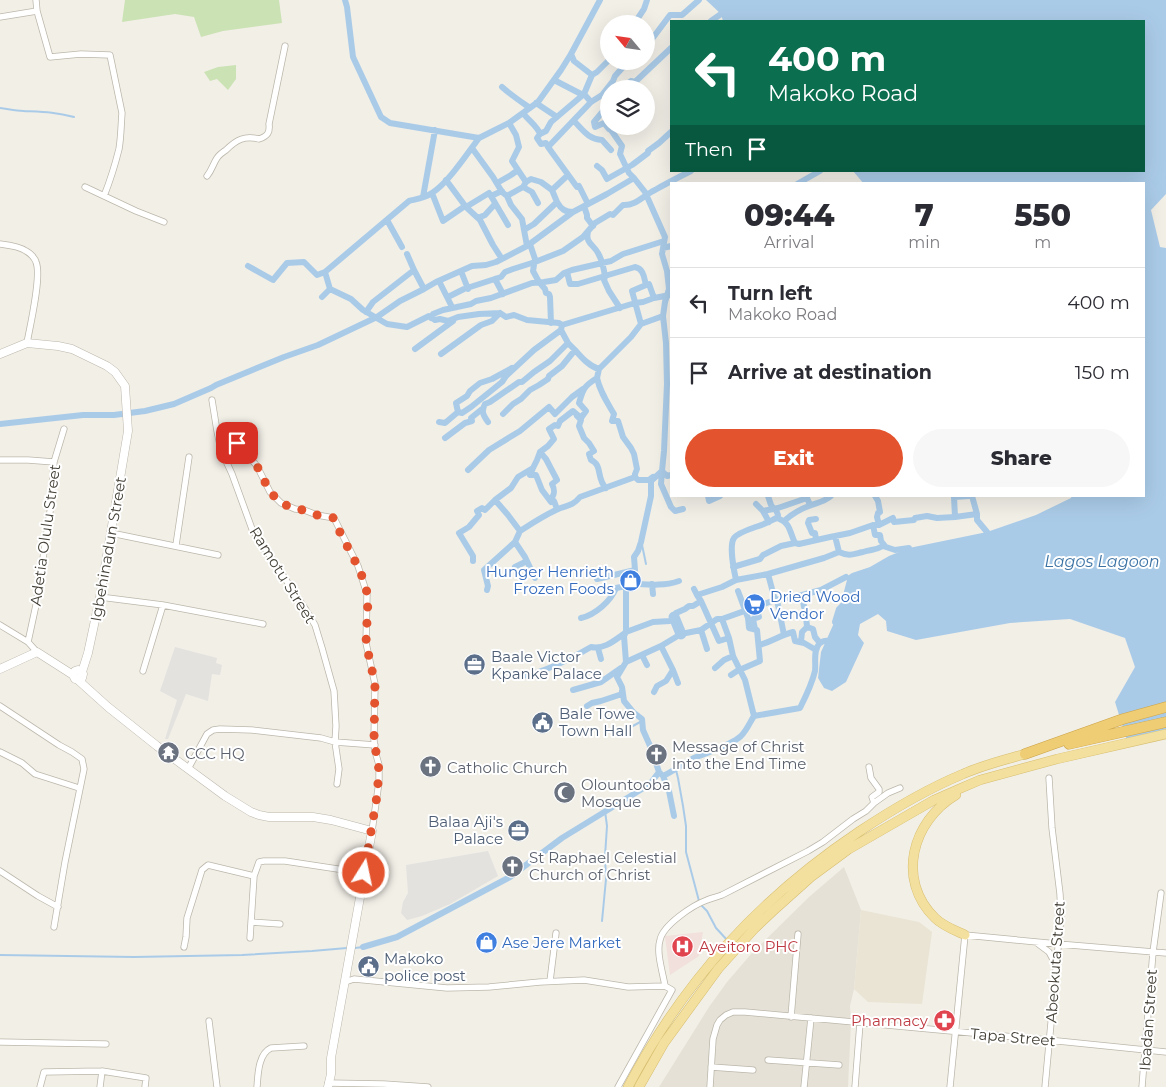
<!DOCTYPE html>
<style>
body{margin:0;font-family:Montserrat,sans-serif;background:#f7f7f7;color:#2b2b33;height:100vh;display:flex;flex-direction:column;font-size:19px;white-space:nowrap}
*{box-sizing:border-box;margin:0}
p{font-size:16px;color:#7c7c81}
.icon{flex:none;width:28px;height:28px;fill:none;stroke:currentColor;stroke-width:2;stroke-linecap:round;stroke-linejoin:round}
.map{position:relative;flex:1;overflow:hidden}
.sheet{position:absolute;left:670px;top:182px;width:475px;height:315px;display:flex;flex-direction:column;background:#fff;border-radius:0px;box-shadow:0 5px 20px #0002}
.sheet>*{flex:none}
.hud{position:absolute;left:670px;top:20px;width:475px;height:152px;border-radius:0px;box-shadow:0 5px 20px #0002;background:#0b6e4f;color:#fff;overflow:hidden}
.needle{width:32px;rotate:299deg}
.controls{position:absolute;left:600px;top:15px;display:grid;gap:10px}
.controls a{display:grid;place-items:center;width:55px;height:55px;border-radius:50%;background:#fff;box-shadow:0 5px 20px #0002;font-size:25px}
.pin{position:absolute;display:grid;place-items:center;width:42px;height:42px;color:#fff;margin:-21px;border-radius:10px;box-shadow:0 2px 8px #0006}
.me{position:absolute;width:55px;margin:-28px;rotate:10deg;stroke-linejoin:round;filter:drop-shadow(0 0 4px #0008)}
.turn{display:flex;align-items:center;gap:18px;height:105px;padding:0 15px;font-size:22px}
.turn .icon{width:65px;height:65px;stroke-width:2.5}
.turn b{display:block;font-size:35px;line-height:42px}
.then{display:flex;align-items:center;height:48px;padding:0 15px;background:#0003;gap:10px;font-size:19px}
.eta{display:flex;justify-content:space-evenly;align-items:center;height:85px;text-align:center}
.eta b{font-size:30px;font-weight:800;line-height:35px}
.action{display:flex;gap:10px;margin-top:auto;padding:10px 15px}
.action a{flex:1;height:58px;border-radius:30px;background:#e3532d;color:#fff;font-size:20px;font-weight:800;line-height:58px;text-align:center}
.action a+a{background:#f7f7f7;color:#2b2b33}
ul{padding:0;list-style:none}
li{display:flex;align-items:center;gap:15px;height:70px;padding:0 15px;border-top:1px solid #e1e1e2}
li div{flex:1}
li b{display:block;font-size:19px}
li em{font-style:normal}
.map>svg:first-child{display:block}
.residential{fill:#e5e1d6}
.education{fill:#e9e4d3}
.medical{fill:#f1e0dc}
.green{fill:#cbe2b4}
.parking{fill:#e3e2df}
.water{fill:#aacbe8}
.lines{fill:none;stroke-linecap:round;stroke-linejoin:round}
.stream{stroke:#aacbe8;stroke-width:2}
.canal{stroke:#aacbe8;stroke-width:6}
.river{stroke:#aacbe8;stroke-width:11}
.minor-casing{stroke:#bcb7ab;stroke-width:7}
.tertiary-casing{stroke:#bcb7ab;stroke-width:9}
.primary-casing{stroke:#d7be70;stroke-width:10}
.motorway-casing{stroke:#cca346;stroke-width:11}
.minor{stroke:#fff;stroke-width:5.5}
.tertiary{stroke:#fff;stroke-width:8}
.primary{stroke:#f3e09e;stroke-width:9}
.motorway{stroke:#eecd75;stroke-width:10}
.route{stroke:#e3532d;stroke-width:9;stroke-dasharray:0 16.2}
.labels{text-anchor:middle;dominant-baseline:central;stroke-width:4;stroke-linejoin:round;paint-order:stroke}
.street-label{font-size:15px;fill:#444037;stroke:#fff}
.shop-label{font-size:15px;fill:#366cbe;stroke:#fff;text-anchor:start}
.service-label{font-size:15px;fill:#4e5e75;stroke:#fff;text-anchor:start}
.worship-label{font-size:15px;fill:#5b616d;stroke:#fff;text-anchor:start}
.health-label{font-size:15px;fill:#be3a42;stroke:#fff;text-anchor:start}
.water-label{font-size:16px;font-style:italic;fill:#3b72a4;stroke:#fff}
</style>
<div class="map">
<svg width="1166" height="1087" viewBox="0 0 1166 1087">
<rect width="100%" height="100%" fill="#f2efe7"/>
<path class="residential" d="M844,867L861,910L854,989L850,1006L851,1022L848,1087H659L709,1007L727,982L752,953L809,897Z"/>
<path class="education" d="M861,910L919,922L932,932L922,1004L868,1002L854,989Z"/>
<path class="medical" d="M703,932L699,956L670,975L665,936Z"/>
<path class="green" d="M125,0H279L282,23L223,31L201,37L194,17L175,14L122,22Z
M236,65V79L228,90L217,79L210,81L204,72L218,67Z"/>
<path class="parking" d="M175,647L217,658L216,663L222,665L220,675L212,674L208,701L186,694L168,739H165L177,700L160,691Z
M488,851L498,876L450,904L422,916L407,920L401,913L403,902L408,893L406,865Z"/>
<path class="water" d="M706,0H1166V194L1151,210L1160,247L1166,248V737L1128,744L1115,702L1135,667L1125,638L1070,619L1010,623L916,640L887,631L886,621L878,614L860,624L858,635L864,643L846,682L832,691L824,688L818,678L821,652L838,614L847,580L846,577L852,573L870,567L889,556L909,548L987,532L1036,515L1071,498L1072,496H1144V184H864L853,171H1144V21H723L721,14Z"/>
<g class="lines">
<path class="stream" d="M0,108C8,109 16,111 23,111C43,112 55,112 74,117
M641,540L646,564
M620,733L642,721
M676,770L678,778L683,806L686,826V852L699,901
M701,905L707,911L716,928L728,941
M602,921L606,879L605,856L607,826L605,811
M355,948L363,947
M0,955L134,957L242,955L312,951L347,948"/>
<path class="canal" d="M345,0L347,7L353,57L381,117L390,123L479,138L509,123L538,102L561,70L571,54L600,0
M711,21L721,14
M634,24L644,9L647,0
M646,47L670,15H682L699,0
M571,54L574,61L592,75L584,94L591,102L602,95L609,100
M592,75L597,72L609,60
M554,80L583,95
M502,87C511,95 520,101 530,108
M622,89L631,81L635,82L671,48
M602,95L613,81L615,76L625,65L631,61
M536,103L557,117
M609,104L594,122L595,127L604,123L609,129L611,130L622,146L620,154L629,173L634,178L645,192L665,237L662,254L667,271L669,289L665,302L663,316L666,343L667,384L664,451L662,471L651,481V496L641,542L638,551L634,557L635,570L626,586V632L624,636L626,662L617,677L622,687L624,701L633,712L642,719L643,730L651,748L659,772
M523,113C529,121 537,126 540,134L537,138L541,144L546,143L548,147
M574,121C583,130 588,139 602,140L611,150
M509,123L516,135L519,147L512,161L526,182
M540,134L546,131L551,122L584,94
M472,148L493,177L502,192L507,196L523,187L526,182L531,179L541,182L552,190
M597,166L602,170L607,179L632,165L648,153V151L659,143L671,132
M446,180L466,207L480,220L493,245L502,259
M497,183L511,175L518,170
M797,184L820,171
M523,187L532,192L538,203
M432,193L443,221L465,206
M491,196L508,225
M423,197L435,130
M557,202C561,209 565,212 573,212
M588,204L579,186L577,187L548,147L591,102
M584,206L587,215V218L593,226
M466,207L489,193L491,196L502,191
M478,218L485,215L495,204
M387,220L402,247
M524,230L534,224L557,202L552,190L568,175
M588,232C585,243 594,245 598,253C602,260 604,269 605,277L604,280L609,291L620,308
M530,244L535,259L533,271L539,282L545,289L546,293L549,294L550,297L551,323
M527,246L573,212L607,194L634,178
M663,248L671,246
M407,254L414,270L424,289
M248,266L273,280L287,263L304,262L317,275L325,272
M461,271L468,289
M567,272L570,284H578L635,267C644,269 644,278 646,285L649,284L654,298
M495,279L503,294
M439,281L452,307
M330,289L351,299L363,310L387,324L407,327L429,316L435,320L440,319L448,321L458,317L479,314L500,313L506,317L514,315L527,320L559,323L562,325L635,303L643,302L654,298L670,295
M322,297L330,289L325,272L409,201C417,199 425,198 432,193C448,183 467,154 479,138
M448,297L464,289L501,277L505,272L513,269L535,262L563,251L583,237L595,223L610,214L613,215L623,205C636,206 644,195 655,190C667,183 679,177 691,171
M366,312L373,302L414,270
M431,318L433,314L443,310L471,304L476,301L491,298L532,283L544,282L556,280L564,273L572,270L611,261L623,254L664,241
M641,324L632,291L646,285
M415,349L453,321
M575,350C582,358 589,366 599,369
M441,354L481,325L492,321L500,313
M597,378C600,392 607,402 614,414L612,421H618L623,437L631,448L634,454L637,469L635,474V477
M458,412L456,403L467,396L470,391L480,383L492,379L512,368
M503,414L513,404L521,399L530,390L539,385L548,379L549,376L562,366L575,350L568,343
M577,416L581,420L579,426L584,438L589,443L594,451L589,454L591,460C603,465 596,479 606,488
M439,422L445,423L458,412L462,413L471,407L502,382L506,376L534,350L561,330L562,325
M488,422C483,415 481,411 485,404L490,402L519,382H522L534,372L550,361L568,343L561,330
M0,424L83,415H114L145,411L174,404L211,388L216,385L284,357L318,345L377,317L400,301L424,289L436,282L472,266L486,265L496,262L527,246L522,219L511,205L507,196
M445,438L465,423L472,421L471,418L482,409
M540,452L546,459L557,480L552,484C555,490 555,494 551,499L554,501L557,509
M533,468L530,475H536L542,490L551,502
M468,470L489,450L520,431L549,407L555,414L572,397L583,389
M662,471L661,484L671,507L675,511L683,509
M662,471L667,476L671,475
M708,496L709,501L720,496
M768,496L771,505L773,508L776,510L778,515L777,518C791,523 789,531 795,543
M875,496L878,501L880,512L878,513L877,517L879,525
M972,496L977,514V520L987,532
M495,500L508,515L520,531C531,524 543,516 556,510C566,505 572,507 580,497L635,477L638,480H649L653,477
M756,504L763,511L769,522
M763,511L778,508L807,498L810,505
M955,517L954,497L969,496
M816,519L809,520L808,523L812,533H815L816,540
M784,521C791,515 800,509 809,506C816,503 824,502 831,496
M873,525L875,535H880L881,541L885,546
M835,536L839,552
M515,542L525,557L535,578
M473,561V556L459,533L469,527L479,515L477,511L482,508L485,510L495,500L511,488L518,477L533,468L537,460L540,452L548,446L554,439L549,429L555,425L558,426L560,421L573,411L581,418L586,411L579,403C583,389 584,386 597,378L599,369L631,337L641,324L663,316
M515,567L527,561
M733,567L760,559L763,555L781,546L795,543L799,544L830,537L850,533L873,525H879L893,518L894,522L914,520L915,518L927,516L937,518L955,517L977,514
M768,574L775,600
M597,579L635,570
M736,580C734,571 729,545 734,538C739,531 758,527 766,523C770,522 773,519 777,518
M627,583C645,584 662,587 679,581
M652,584L653,594
M487,590L488,586L484,570L515,542L520,531
M697,595L722,587L736,580L768,574L824,558L839,552C850,557 853,554 863,552C873,549 874,551 883,546L895,550L909,548
M802,595L804,607L806,609C804,615 807,620 807,627L813,629L815,637L820,643
M777,600L784,635
M701,601L719,641L729,638
M581,618C595,615 611,601 616,588L626,586
M722,619L729,638L733,656L745,680L754,716
M839,625L835,622L839,609L845,603
M755,629L753,619L759,617L756,607
M701,630L707,649
M626,632L653,622L670,621L674,617L676,613L685,609L689,606H693L701,601L697,595L694,589
M801,642L802,632L807,627
M759,645C771,642 781,635 793,632L795,641L804,643L816,650
M598,648L601,659
M642,655L647,665
M626,662L661,646L681,634L701,630L717,619H722L775,600L802,595L821,590L846,577
M715,668L724,660L733,656
M673,670L678,683
M731,675L737,671L760,661L757,630L749,628L748,618L738,591
M523,676C545,672 572,658 591,647C604,650 615,640 625,633
M573,690L601,682L621,668
M654,692L657,686L666,681L673,670L661,646
M587,706L592,703L601,701L622,694V691
M663,776L669,791L674,816
M363,947L397,937L510,877L562,838L650,784L659,772L663,776C674,771 684,763 694,758C708,752 730,746 741,736C747,730 750,722 754,716L800,708C806,696 812,684 815,671C816,663 813,651 819,644C823,640 828,640 833,642"/>
<path class="river" d="M674,617L681,634"/>
<defs>
<path id="minor" d="M36,0L37,11L50,57L81,54L110,55L122,113C121,125 121,138 119,149C115,165 110,181 104,196
M0,17L37,11
M207,176C212,170 213,164 217,158C219,155 223,152 226,150C236,140 245,135 259,139C268,136 270,132 269,124L285,46
M85,187L136,211L164,222
M0,244C8,245 19,246 26,251C30,253 35,258 36,262C42,276 30,326 27,343
M212,400L217,431L221,450L232,474L252,529L306,610L315,625L322,648L334,691L336,726L335,742L339,769L337,784
M221,450L237,443L257,466L270,492L281,503L295,509L304,510L317,515L334,518L358,566L367,594L366,643L375,684L374,740L375,751L379,765V782L372,831
M0,460H28L54,462
M111,533L218,555
M176,545L189,457
M100,597L163,605L263,624
M0,625L28,642L37,652
M28,642L36,605L51,505L54,462L64,429
M143,671L163,605
M0,706L59,745L72,752L82,759L84,769L65,862L54,927
M0,752L22,763L35,774L79,788
M869,767L871,778L879,789V792L872,797L874,803
M188,769L207,734L213,730L220,729L252,730L321,738L335,742L375,745
M0,871L38,896L58,907
M251,922L280,924
M250,938L254,876L259,862L264,861H285L364,873
M1037,943L1049,952L1056,965
M184,947L186,937L187,918L202,870L208,865L254,876
M550,981L556,933
M345,982L354,979L447,988L489,987L540,982L584,980L628,987L665,986L672,990L618,1087
M665,986C663,973 656,953 660,940C663,925 693,905 707,900C711,898 717,897 722,895L808,851L823,842L853,819L866,811L874,803L888,793L900,788
M791,1017L798,934
M209,1021L217,1087
M0,1042L106,1044
M768,1060L839,1065
M711,1067L753,1070
M328,1083L384,1084L428,1087
M40,1087L44,1072L102,1071L146,1078L145,1087
M100,1087L102,1071
M257,1087C258,1075 258,1054 271,1048L304,1046
M710,1087L713,1039L717,1025L720,1020L726,1015L733,1012H745L1048,1040L1166,1052
M804,1087L811,1018
M855,1087L860,1023
M950,1087L965,935L1058,944L1166,953
M1045,1087L1061,916L1060,894L1052,828L1049,778
M1142,1087L1153,952L1161,893"/>
<path id="tertiary" d="M0,354L27,343L58,346L72,349L107,366L115,372L125,386L128,431L100,597L88,653L82,672
M0,669L37,652L73,675L75,679H80L82,678L83,674L78,670L75,671L73,675
M78,680L108,707L157,746L225,796L251,812L259,815L269,817H313L331,820L372,831L331,1058V1074L328,1087"/>
<path id="primary" d="M956,795C912,821 896,880 935,918C943,926 954,930 965,935
M628,1087C684,980 760,898 860,831C893,809 927,789 963,774C983,765 1004,760 1025,754
M639,1087L664,1043L718,969L755,928L773,911L811,877L849,849L934,800L959,789L980,780L1057,759L1166,734"/>
<path id="motorway" d="M1069,744L1166,722
M1025,754L1123,719L1166,707"/>
</defs>
<use href="#minor" class="minor-casing"/>
<use href="#tertiary" class="tertiary-casing"/>
<use href="#primary" class="primary-casing"/>
<use href="#motorway" class="motorway-casing"/>
<use href="#minor" class="minor"/>
<use href="#tertiary" class="tertiary"/>
<use href="#primary" class="primary"/>
<use href="#motorway" class="motorway"/>
</g>
<g class="lines">
<path class="route" d="M237,443L257,466L270,492L281,503L295,509L304,510L317,515L334,518C337,526 340,533 344,540C354,560 366,578 368,600L366,643L375,684L374,740L379,770L377,796L364,873"/>
</g>
<defs>
<symbol id="shop-disc" viewBox="-11 -11 22 22"><circle r="9.5" fill="#3f7fe0" stroke="#fff"/><path d="M-5-2.5h2.3a2.7 3.5 0 0 1 5.4 0H5L5.5 6h-11ZM-1.5-2.5h3a1.5 2.3 0 0 0-3 0Z" fill="#fff"/></symbol>
<symbol id="supermarket-disc" viewBox="-11 -11 22 22"><circle r="9.5" fill="#3f7fe0" stroke="#fff"/><path d="M-6-5.5h2.5l.6 2H6L4.5 2H-2.5L-4.4-4H-6ZM-1.5 3.2a1.3 1.3 0 1 0 .1 0ZM3 3.2a1.3 1.3 0 1 0 .1 0Z" fill="#fff"/></symbol>
<symbol id="office-disc" viewBox="-11 -11 22 22"><circle r="9.5" fill="#5c6f8a" stroke="#fff"/><path d="M-6-3h4V-5.5h4V-3h4V5H-6ZM-1-4.5V-3h2v-1.5ZM-6 0V1H6V0Z" fill="#fff"/></symbol>
<symbol id="civic-disc" viewBox="-11 -11 22 22"><circle r="9.5" fill="#5c6f8a" stroke="#fff"/><path d="M-.6-6.5H3V-4.5H.6V-3L4-1V1h2V6H-6V1h2V-1L-.6-3ZM-1.2 2.5V6h2.4V2.5Z" fill="#fff"/></symbol>
<symbol id="temple-disc" viewBox="-11 -11 22 22"><circle r="9.5" fill="#6b7280" stroke="#fff"/><path d="M0-6L5-2H3V0L6.5 2.5H4V6H1.5V3h-3V6H-4V2.5H-6.5L-3 0V-2H-5Z" fill="#fff"/></symbol>
<symbol id="church-disc" viewBox="-11 -11 22 22"><circle r="9.5" fill="#6b7280" stroke="#fff"/><path d="M-1.2-6h2.4v3.5h3.3v2.4h-3.3V6h-2.4V-.1h-3.3v-2.4h3.3Z" fill="#fff"/></symbol>
<symbol id="mosque-disc" viewBox="-11 -11 22 22"><circle r="9.5" fill="#6b7280" stroke="#fff"/><path d="M3.5-4.9A6 6 0 1 0 3.5 4.9A5 5 0 1 1 3.5-4.9Z" fill="#fff"/></symbol>
<symbol id="hospital-disc" viewBox="-11 -11 22 22"><circle r="9.5" fill="#e0444e" stroke="#fff"/><path d="M-5-5h3v3.5h4V-5h3V5h-3V1.5h-4V5h-3Z" fill="#fff"/></symbol>
<symbol id="pharmacy-disc" viewBox="-11 -11 22 22"><circle r="9.5" fill="#e0444e" stroke="#fff"/><path d="M-2-6h4v4h4v4h-4v4h-4v-4h-4v-4h4Z" fill="#fff"/></symbol>
</defs>
<g fill-rule="evenodd">
<use href="#shop-disc" x="618" y="568" width="25" height="25"/>
<use href="#supermarket-disc" x="742" y="592" width="25" height="25"/>
<use href="#office-disc" x="462" y="652" width="25" height="25"/>
<use href="#civic-disc" x="530" y="710" width="25" height="25"/>
<use href="#temple-disc" x="156" y="740" width="25" height="25"/>
<use href="#church-disc" x="644" y="742" width="25" height="25"/>
<use href="#church-disc" x="418" y="754" width="25" height="25"/>
<use href="#mosque-disc" x="552" y="780" width="25" height="25"/>
<use href="#office-disc" x="506" y="818" width="25" height="25"/>
<use href="#church-disc" x="500" y="854" width="25" height="25"/>
<use href="#shop-disc" x="474" y="930" width="25" height="25"/>
<use href="#hospital-disc" x="670" y="934" width="25" height="25"/>
<use href="#civic-disc" x="356" y="954" width="25" height="25"/>
<use href="#pharmacy-disc" x="932" y="1008" width="25" height="25"/>
</g>
<g class="labels">
<g class="street-label">
<text transform="translate(45 535) rotate(-82)">Adetia Olulu Street</text>
<text transform="translate(108 549) rotate(-80)">Igbehinadun Street</text>
<text transform="translate(283 575) rotate(58)">Ramotu Street</text>
<text transform="translate(1055 962) rotate(-86)">Abeokuta Street</text>
<text transform="translate(1148 1020) rotate(-86)">Ibadan Street</text>
<text transform="translate(1013 1037) rotate(5)">Tapa Street</text>
</g>
<g class="shop-label">
<text x="614" y="571" text-anchor="end">Hunger Henrieth<tspan x="614" dy="17">Frozen Foods</tspan></text>
<text x="770" y="596">Dried Wood<tspan x="770" dy="17">Vendor</tspan></text>
<text x="502" y="942">Ase Jere Market</text>
</g>
<g class="service-label">
<text x="491" y="656">Baale Victor<tspan x="491" dy="17">Kpanke Palace</tspan></text>
<text x="559" y="713">Bale Towe<tspan x="559" dy="17">Town Hall</tspan></text>
<text x="503" y="821" text-anchor="end">Balaa Aji's<tspan x="503" dy="17">Palace</tspan></text>
<text x="384" y="958">Makoko<tspan x="384" dy="17">police post</tspan></text>
</g>
<g class="worship-label">
<text x="672" y="746">Message of Christ<tspan x="672" dy="17">into the End Time</tspan></text>
<text x="185" y="753">CCC HQ</text>
<text x="447" y="767">Catholic Church</text>
<text x="581" y="784">Olountooba<tspan x="581" dy="17">Mosque</tspan></text>
<text x="529" y="857">St Raphael Celestial<tspan x="529" dy="17">Church of Christ</tspan></text>
</g>
<g class="health-label">
<text x="699" y="946">Ayeitoro PHC</text>
<text x="928" y="1020" text-anchor="end">Pharmacy</text>
</g>
<g class="water-label">
<text x="1102" y="561">Lagos Lagoon</text>
</g>
</g>
</svg>
<div class="controls">
<a><svg class="needle" viewBox="-14 -14 28 28"><path d="M0-13l5 13h-10z" fill="#e53935"/><path d="M0 13l5-13h-10z" fill="#7c7c81"/></svg></a>
<a><svg class="icon" aria-label="layers" viewBox="0 0 24 24"><path d="M12 4l9 5-9 5-9-5zM3 14l9 5 9-5"/></svg></a>
</div>
<div class="pin" style="left:237px;top:443px;background:#d93025"><svg class="icon" aria-label="arrive" viewBox="0 0 24 24"><path d="M6 21V4h12l-3 4 3 4H6"/></svg></div>
<svg class="me" style="left:364px;top:873px" viewBox="-20 -20 40 40"><circle r="17" fill="#e3532d" stroke="#fff" stroke-width="3"/><path d="M0-11L8 9 0 5-8 9z" fill="#fff"/></svg>
<div class="hud">
<div class="turn"><svg class="icon" aria-label="left" viewBox="0 0 24 24"><path d="M17 20v-9H6M10 6l-5 5 5 5"/></svg><div><b>400 m</b>Makoko Road</div></div>
<div class="then">Then<svg class="icon" aria-label="arrive" viewBox="0 0 24 24"><path d="M6 21V4h12l-3 4 3 4H6"/></svg></div>
</div>
<section class="sheet">
<div class="eta">
<div><b>09:44</b><p>Arrival</p></div>
<div><b>7</b><p>min</p></div>
<div><b>550</b><p>m</p></div>
</div>
<ul>
<li><svg class="icon" aria-label="left" viewBox="0 0 24 24"><path d="M17 20v-9H6M10 6l-5 5 5 5"/></svg><div><b>Turn left</b><p>Makoko Road</p></div><em>400 m</em></li>
<li><svg class="icon" aria-label="arrive" viewBox="0 0 24 24"><path d="M6 21V4h12l-3 4 3 4H6"/></svg><div><b>Arrive at destination</b></div><em>150 m</em></li>
</ul>
<div class="action"><a>Exit</a><a>Share</a></div>
</section>
</div>
